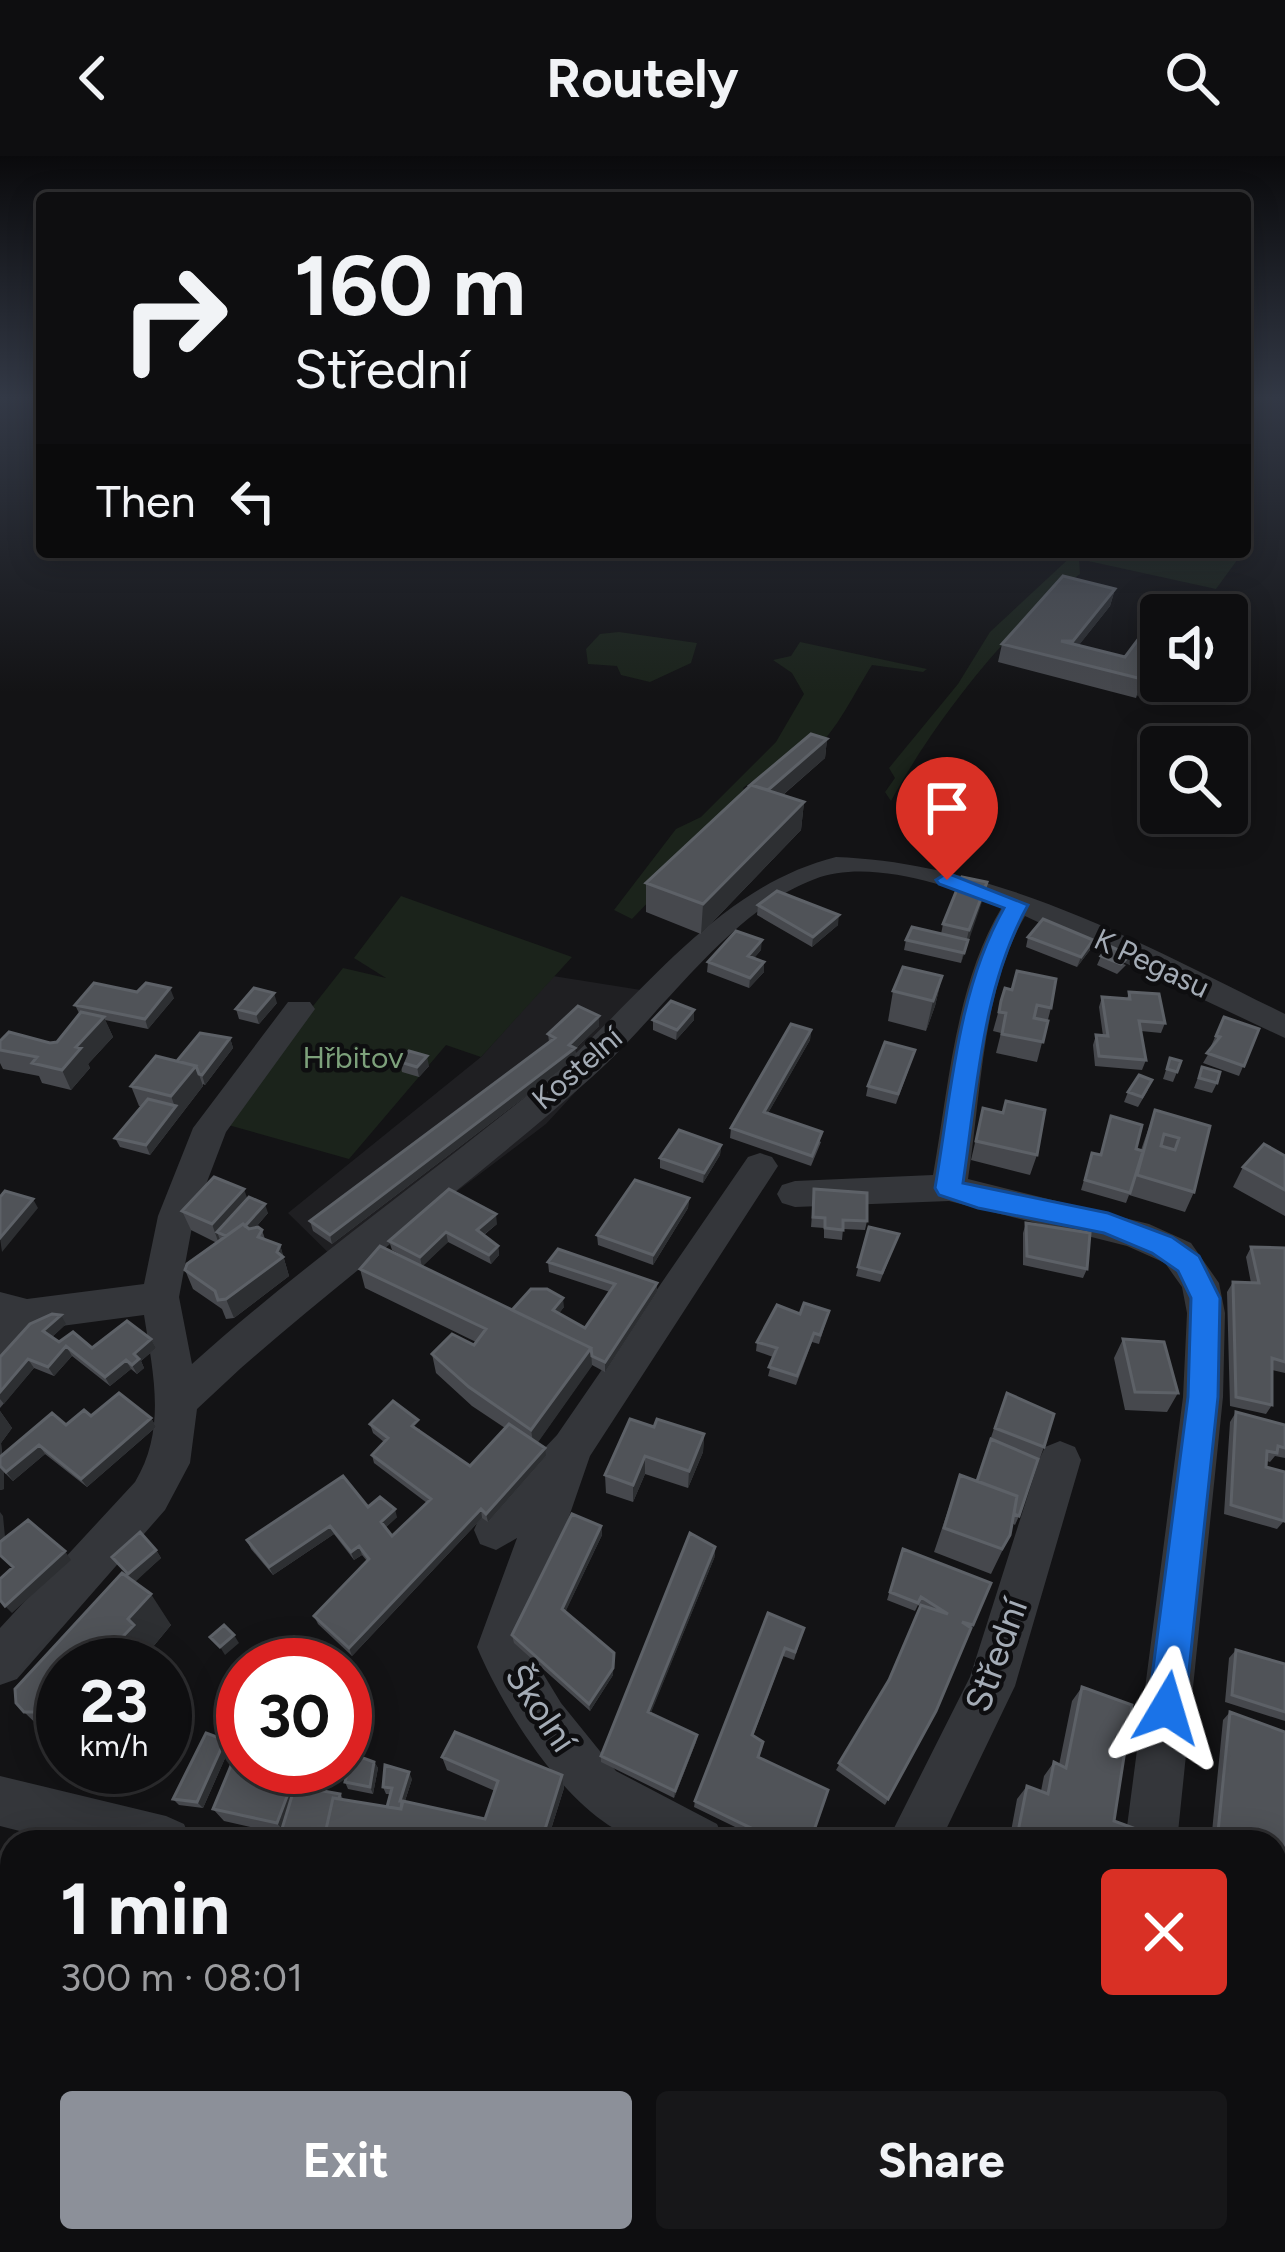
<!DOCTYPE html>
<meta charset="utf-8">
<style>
body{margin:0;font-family:Figtree,sans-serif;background:#171719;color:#f1f3f6;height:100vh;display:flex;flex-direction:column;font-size:45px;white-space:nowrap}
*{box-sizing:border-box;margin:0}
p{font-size:39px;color:#9b9c9f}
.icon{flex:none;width:66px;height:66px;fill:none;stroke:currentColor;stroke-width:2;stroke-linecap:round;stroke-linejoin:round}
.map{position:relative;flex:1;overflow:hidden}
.drawer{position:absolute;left:0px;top:1674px;width:1287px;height:423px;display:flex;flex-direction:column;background:#0e0e10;border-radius:36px 36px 0 0;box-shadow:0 6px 30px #0003,0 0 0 3px #2e2e30}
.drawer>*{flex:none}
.hud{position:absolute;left:36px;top:36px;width:1215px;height:366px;border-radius:12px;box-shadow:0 6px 30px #0003,0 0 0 3px #2e2e30;background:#0e0e10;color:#f1f3f6;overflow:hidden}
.controls{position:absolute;left:1140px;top:438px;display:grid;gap:24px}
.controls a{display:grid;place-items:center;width:108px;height:108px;border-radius:12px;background:#0e0e10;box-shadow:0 6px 30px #0003,0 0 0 3px #2e2e30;font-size:60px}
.speed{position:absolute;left:36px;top:1482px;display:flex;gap:24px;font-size:60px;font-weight:700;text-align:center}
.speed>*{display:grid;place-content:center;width:156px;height:156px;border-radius:50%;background:#0e0e10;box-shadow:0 6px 30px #0003,0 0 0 3px #2e2e30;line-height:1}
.speed small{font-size:30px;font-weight:400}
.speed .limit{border:18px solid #d22;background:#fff;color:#111}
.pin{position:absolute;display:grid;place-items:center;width:102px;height:102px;color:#fff;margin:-123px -51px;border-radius:50% 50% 50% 0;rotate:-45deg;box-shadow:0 0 12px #0007}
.pin .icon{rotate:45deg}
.me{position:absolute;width:132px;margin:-66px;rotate:7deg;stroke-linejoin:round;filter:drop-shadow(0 0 9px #0008)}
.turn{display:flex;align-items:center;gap:42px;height:252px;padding:0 60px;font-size:54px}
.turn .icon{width:156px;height:156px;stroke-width:2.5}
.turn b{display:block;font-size:84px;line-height:102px}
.then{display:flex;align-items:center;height:114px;padding:0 60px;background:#0003;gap:24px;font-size:45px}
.round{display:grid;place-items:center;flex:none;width:126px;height:126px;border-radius:12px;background:#171719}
.overview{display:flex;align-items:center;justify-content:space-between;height:204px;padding:0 60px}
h1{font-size:72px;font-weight:700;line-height:90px}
.primary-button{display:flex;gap:24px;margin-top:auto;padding:24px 60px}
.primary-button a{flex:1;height:138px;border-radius:12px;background:#8c9099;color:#fff;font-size:48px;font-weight:700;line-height:138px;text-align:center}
.primary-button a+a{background:#171719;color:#f1f3f6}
header{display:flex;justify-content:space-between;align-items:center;height:156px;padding:0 60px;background:#0e0e10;font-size:54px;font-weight:700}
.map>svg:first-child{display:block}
.built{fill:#1f1f22}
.green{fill:#1b231b}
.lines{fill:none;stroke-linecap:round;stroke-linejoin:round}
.minor{fill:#34363a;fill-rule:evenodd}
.wall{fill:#46484d}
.shaded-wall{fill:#2d2f32}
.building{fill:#505358;stroke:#5d6167;stroke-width:3;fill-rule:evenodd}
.route{fill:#1a73e8;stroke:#114b97;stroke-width:3}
.labels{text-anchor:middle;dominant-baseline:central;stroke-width:9;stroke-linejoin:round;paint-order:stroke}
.street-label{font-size:30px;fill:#a4acb6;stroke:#0e0e10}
.park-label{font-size:30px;fill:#7da17b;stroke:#0e0e10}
.near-street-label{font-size:36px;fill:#a4acb6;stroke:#0e0e10}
</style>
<header><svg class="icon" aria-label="back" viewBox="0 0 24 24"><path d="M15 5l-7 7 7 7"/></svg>Routely<svg class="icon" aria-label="search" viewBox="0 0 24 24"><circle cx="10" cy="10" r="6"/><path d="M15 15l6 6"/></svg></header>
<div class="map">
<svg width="1285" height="2096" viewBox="0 0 1285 2096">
<rect width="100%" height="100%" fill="#131315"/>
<path class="built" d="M553,820L666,838L546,968L349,1117L288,1057L481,901Z"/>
<path class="green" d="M1076,396H1243L1216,433L1079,403L1080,418C1011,465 930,572 891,645L885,636L895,622L889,612L958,528L990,476Z
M619,476L697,487L691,507L650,526L621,519L617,510L588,508L586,493L600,478Z
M800,486L927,513L923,516L872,509C855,535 836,578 811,596C788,612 764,615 743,632L749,641L632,763L614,754L676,673L701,661L776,586L804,538L792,517L773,504L791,500Z
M401,740L572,801L481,901L446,889L349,1003L221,967L343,812L386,822L354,802Z"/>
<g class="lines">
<path class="minor" d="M836,701C997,707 1143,788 1285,858V882L1025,760C982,835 981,939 968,1023L1149,1068L1191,1087L1219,1127L1225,1157L1223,1241L1177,1686H1125L1183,1241L1187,1157L1182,1131L1165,1107L1127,1090L949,1045L795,1051L782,1047L777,1038L782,1029L795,1025L933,1019C949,930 955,829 1002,751C950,730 870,702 815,723C728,755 660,861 592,921C478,1022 355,1112 241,1212L197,1253L190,1307L165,1354L17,1523L0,1529V1472L135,1326C167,1273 153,1217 144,1159L39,1173L14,1209L0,1213V1136L27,1143L144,1128L158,1060L193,972L288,846H310L315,853L226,976L194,1060L179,1141L192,1208C303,1108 427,1022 542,927C637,849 712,732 836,701Z
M760,997L772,1001L778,1010L590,1300L525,1488L561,1547L616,1615L717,1668L725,1686C701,1686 674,1689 650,1686C578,1676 503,1554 477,1491L517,1382L496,1394L480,1388L474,1374L480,1360L557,1279L748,1001Z
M1060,1285L1075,1291L1081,1304L1015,1530L940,1686H887L970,1521L1039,1304L1045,1291Z
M0,1620L166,1660L184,1668L192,1686H63L0,1670Z
M1032,2085H1094L1091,2096H1029Z
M1174,2085H1248L1253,2096H1179Z"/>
</g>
<path class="wall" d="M1115,433L1110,450L1078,490L1125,501L1161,471L1136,542L998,506L1002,488Z
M827,583L825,602L783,639L804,646L801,674L701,778L646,756V727Z
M987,726L961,807L904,794L906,784L941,778L943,768Z
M758,749L838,769L812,791L757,759Z
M1028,781L1090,794L1077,811L1026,791Z
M761,794L754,802L764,816L749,832L707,816L708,806Z
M1101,800L1126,809L1117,818L1097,809Z
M942,820L935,850L926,875L888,865L893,835Z
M1005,832L1051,852L1037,906L996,897L1001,877L993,875Z
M137,836L174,842L148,873L105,864L113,881L88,908L90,912L71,934L42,927L39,920L3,913L0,907V885L57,886L80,859L75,849Z
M1129,836L1165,867L1161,877L1141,875L1146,904L1142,914L1095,910L1093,889L1096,879L1103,880L1099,851L1102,841L1127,843Z
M277,847L259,868L239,863L236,853Z
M694,854V864L676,884L653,874V864Z
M599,860V870L575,893L576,902L332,1088L313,1075L310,1065L549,886L548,878Z
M1224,861L1259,873L1239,920L1203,907L1213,890H1211Z
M811,874L810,884L768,957L821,986L811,1010L730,982L731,972Z
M230,882L233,892L205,929L203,928V930L150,999L120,991L115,982L142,950H139L131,930L177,905Z
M1170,902L1177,916L1173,926L1163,923Z
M912,904L896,948L866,940L868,930Z
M400,906L429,910L419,921L402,916Z
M1202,911L1217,927L1212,937L1194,932Z
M1148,934L1138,951L1124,946L1128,936Z
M1006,945L1037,999L1030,1019L971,1004L983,952L1002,957Z
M1155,954L1210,970L1194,1036L1185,1056L1129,1039L1126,1047L1081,1034L1092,997L1100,999L1111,960L1136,993L1141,994Z
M721,989L720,999L703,1027L660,1012V1002Z
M1285,1000V1060L1233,1031L1243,1011Z
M814,1033L867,1065L865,1074L843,1073L842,1084L824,1082V1072L811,1071Z
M689,1042L688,1052L653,1109L598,1089L597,1079Z
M248,1043L268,1057L256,1071L262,1074L265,1083L280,1089L289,1120L234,1162L226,1163L222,1153L193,1133L185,1114L217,1087L191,1074L182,1055Z
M1026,1067L1087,1113L1083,1122L1023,1109V1077Z
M497,1068L484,1079L498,1090L499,1099L491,1108L448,1086L422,1110L512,1154L564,1151L559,1157L585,1172L610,1136L549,1116L548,1106L657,1127V1136L605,1216L592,1209L537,1287L546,1300L488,1366L482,1362L352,1500L318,1468L314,1460L367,1405L362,1399L354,1404L334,1378L273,1419L251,1393L247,1384L368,1351L397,1361L385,1372L392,1380L427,1347L374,1307L372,1299L384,1286L373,1277L370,1268L420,1273L419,1275L470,1310L505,1272L472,1250L436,1217L432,1198L474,1189L476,1186L365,1132L360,1113L413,1106L392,1094L389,1085Z
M869,1071L899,1078L880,1126L856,1120Z
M1251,1091L1285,1092V1217L1272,1214V1249L1266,1258L1230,1250L1227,1136L1233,1126L1251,1127L1246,1101Z
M829,1155L819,1188L812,1186L796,1229L768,1220L773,1201L756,1195L757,1186L800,1158Z
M66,1168L52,1181L59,1186L92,1192L151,1183L156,1192L141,1205L144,1212L137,1218L131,1213L110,1230L72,1200L54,1220L34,1212L0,1252V1201Z
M1123,1183L1178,1237L1167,1256L1125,1254L1114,1202Z
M0,1255L12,1272L1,1287L2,1299L91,1260L151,1262L156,1271L87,1331L45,1298L13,1325L4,1316V1333L0,1334Z
M1000,1255L1044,1291L1019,1360L1015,1369L1012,1367L1010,1379L991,1418L934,1396L960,1319L976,1325Z
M1236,1256L1285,1269V1302L1275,1300L1270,1306L1267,1305L1266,1311L1284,1365L1277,1373L1224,1358L1230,1266Z
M654,1271L704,1278L703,1296L688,1332L645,1318L633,1346L606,1337L605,1319Z
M601,1370L602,1379L565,1456L613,1519L590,1555L514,1487L512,1479Z
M903,1393L991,1427L936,1555L885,1649L836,1614L889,1524L920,1451L918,1449L915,1455L887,1444Z
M156,1394L161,1402L134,1426L171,1469L152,1492L156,1499L146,1509H63V1583H52L24,1556L133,1425L112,1401Z
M715,1400L650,1558L697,1579L696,1586L674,1642L601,1606V1600Z
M768,1457L804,1472L794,1504L783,1500L753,1580L759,1602L810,1686H766L694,1651L695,1645Z
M1236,1494L1285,1508V1565L1225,1546L1229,1502Z
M1082,1531L1114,1665L1134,1686H1009L1017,1643L1027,1630L1041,1635L1044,1620L1054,1606L1059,1609L1072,1545Z
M1230,1556L1285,1576V1809L1275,1805V1686H1211L1223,1564Z
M230,1591L203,1652L179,1649L173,1643Z
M442,1601L562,1619L564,1632L547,1686H309L285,1682L282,1678L224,1665L213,1653L297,1614L305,1627L303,1631L340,1638L344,1644L387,1651L390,1638H386L383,1631L412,1623L405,1645L485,1663L495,1635L447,1614Z
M374,1606L378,1612L373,1638L348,1633L345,1626Z
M1275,1877L1285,1882V1984L1275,1979Z
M1275,2020L1285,2026V2087L1275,2081Z"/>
<path class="shaded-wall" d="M1115,433L1110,450L1068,503L1073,485Z
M1161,496V506L1136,542L1142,523Z
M827,583L825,602L763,656L765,637Z
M804,646L801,674L701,778L703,748Z
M987,726L982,746L961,807L969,774Z
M839,759L838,769L812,791L813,781Z
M762,784L761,794L747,810L748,800Z
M1093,784L1090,794L1077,811L1081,801Z
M764,806V816L749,832L750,822Z
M942,820L935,850L926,875L933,845Z
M170,832L174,842L148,873L145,863Z
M274,837L277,847L259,868L256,858Z
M694,854V864L676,884L677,874Z
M599,860V870L575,893L576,902L332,1088L330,1079L569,889Z
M104,861L113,881L88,908L90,912L71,934L62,914L76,891Z
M811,874L810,884L763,966L764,956Z
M230,882L233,892L205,929L202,919Z
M427,900L429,910L419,921L417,911Z
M196,910L203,930L150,999L146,989L175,951L171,940Z
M721,989L720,999L703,1027L704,1017Z
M244,1033L251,1053L217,1076L221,1086L219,1088L212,1068Z
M689,1042L688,1052L653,1109V1099Z
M33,1043L38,1052L2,1096L0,1082Z
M265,1048L268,1057L237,1093L233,1083Z
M496,1058L497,1068L478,1083L477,1074Z
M446,1076L448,1086L422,1111L420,1101Z
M280,1089L289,1120L234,1162L226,1143L277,1096Z
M498,1090L499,1099L491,1108L489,1099Z
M657,1127V1136L605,1216V1206Z
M563,1142L564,1151L554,1164L553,1154Z
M61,1159L66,1168L48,1185L43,1175Z
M151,1183L156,1192L141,1205L144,1212L137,1218L132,1209L134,1198Z
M66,1190L72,1200L54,1220L48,1211Z
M591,1192L592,1210L534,1292L531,1274Z
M28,1203L34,1212L4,1248L0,1243V1236Z
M126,1204L131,1213L110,1230L105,1221Z
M0,1255L12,1272L1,1287L3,1312L0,1308Z
M151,1262L156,1271L87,1331L81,1323Z
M704,1278L703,1296L688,1332L689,1315Z
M39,1289L45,1298L13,1325L6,1316Z
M545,1292L546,1300L488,1366L486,1358Z
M645,1300V1318L633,1346V1329Z
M0,1311L4,1316V1333L0,1334Z
M395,1353L397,1361L383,1374L381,1366Z
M481,1353L482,1362L352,1500L349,1492Z
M0,1356L3,1360L5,1381L0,1384Z
M330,1370L334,1378L273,1419L269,1411Z
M601,1370L602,1379L563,1461L562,1453Z
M359,1390L362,1399L354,1404L351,1396Z
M715,1391V1400L648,1564V1556Z
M156,1394L161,1402L134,1427L128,1418Z
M65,1395L71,1404L12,1457L5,1450Z
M151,1438L171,1469L152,1492L156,1499L146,1509H98L97,1507L128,1463Z
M234,1479L239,1487L225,1499L220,1491Z
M614,1497L613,1519L590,1555L589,1548Z
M60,1544L63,1547V1576L44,1556Z
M697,1579L696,1586L674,1642L675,1635Z
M225,1584L230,1591L203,1652L197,1646Z
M374,1606L378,1612L373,1638L370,1631Z
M297,1614L305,1627L287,1677L284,1676L277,1667Z
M409,1616L412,1623L403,1651L400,1645Z
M562,1619L564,1632L547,1686H541Z
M91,2085H105L116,2096H102Z"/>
<path class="building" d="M1063,420L1115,433L1073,485H1061L1125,501L1149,469L1161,471V496L1142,523L1002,488Z
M811,578L827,583L768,634L751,629L748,631Z
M751,629L804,646L703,748L646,727Z
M962,721L987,726L969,774L943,768Z
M777,735L839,759L813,781L758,749Z
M1043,763L1093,784L1081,801L1028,781Z
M912,771L968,784L964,797L906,784Z
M736,775L762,784L748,800L764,806L750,822L708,806Z
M1109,790L1130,799L1121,808L1101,800Z
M903,811L942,820L933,845L893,835Z
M1017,815L1056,823L1051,852L1037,849L1034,862L1048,865L1043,886L1002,878L1006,857L999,856L1001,845L1005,832L1012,834Z
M94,827L137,836L146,827L170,832L145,863L75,849Z
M254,832L274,837L256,858L236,853Z
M1129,836L1159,838L1165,867L1139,865L1146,904L1099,900L1096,879L1108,880L1102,841L1130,843Z
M671,845L694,854L677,874L653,864Z
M578,850L599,860L569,889L575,892L330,1079L310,1065L555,882L548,878Z
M81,856L104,861L76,891L81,892L62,914L32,907L37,901L0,894V885L9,876L50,887L57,886Z
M1224,861L1259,873L1244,910L1207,897L1220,881L1216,880Z
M791,868L811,874L764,956L822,976L812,1000L731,972Z
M200,877L230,882L202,919L199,918L196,910L177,905Z
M885,886L915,894L898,938L868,930Z
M409,895L427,900L417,911L400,906Z
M156,900L196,910L171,940L131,930Z
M1170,902L1181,905L1177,916L1167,913Z
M1202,911L1220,916L1217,927L1199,922Z
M1139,919L1152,924L1142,941L1128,936Z
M148,943L176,950L146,989L115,982Z
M1006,945L1045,954L1037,999L976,985L983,952L1003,957Z
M1155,954L1210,970L1194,1036L1137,1019ZM1164,978L1179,982L1175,994L1161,990Z
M1111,960L1142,969L1136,993L1143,995L1130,1037L1085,1024L1092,997L1101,999Z
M679,974L721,989L704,1017L660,1002Z
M1264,988L1285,1000V1034L1243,1011Z
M214,1021L244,1033L212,1068L182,1055Z
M635,1024L689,1042L653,1099L597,1079Z
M449,1033L496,1058L477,1074L498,1090L489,1099L446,1076L420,1101L389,1085Z
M814,1033L867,1037V1065L843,1064V1074L825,1072V1062L813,1061Z
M5,1035L33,1043L0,1082V1041Z
M249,1041L265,1048L245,1070L243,1068L226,1080L217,1076Z
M1026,1067L1090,1077L1087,1113L1027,1100Z
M243,1068L249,1073L258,1071L262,1074L258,1081L280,1089L277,1096L283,1101L226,1143L218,1144L215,1135L185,1114L187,1108Z
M869,1071L899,1078L882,1117L858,1111Z
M380,1090L591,1192L531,1274L469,1231L432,1198L452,1178L474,1189L486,1173L360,1113Z
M1251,1091L1285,1092V1206L1272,1202V1249L1236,1241L1233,1126L1259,1127Z
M558,1093L657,1127L605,1206L592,1200L591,1192L512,1154L531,1133H547L563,1142L553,1154L585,1172L615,1128L548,1106Z
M804,1147L829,1155L820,1179L814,1177L797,1220L769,1211L777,1192L757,1186L777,1149L800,1158Z
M52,1158L61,1159L43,1175L59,1186L73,1176L92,1192L127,1165L151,1183L134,1198L139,1203L132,1209L126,1204L105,1221L66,1190L48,1211L28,1203L0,1236V1201L30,1168Z
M1123,1183L1164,1186L1178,1237L1135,1236Z
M119,1237L151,1262L81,1323L39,1289L6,1316L0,1310V1301L52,1257L66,1269L84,1254L91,1260Z
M1007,1237L1054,1258L1044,1291L995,1272Z
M393,1245L418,1264L412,1270L470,1310L509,1268L545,1292L486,1358L481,1353L349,1492L314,1460L369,1403L359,1390L351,1396L330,1370L269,1411L247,1384L343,1320L368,1351L380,1341L395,1353L381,1366L392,1380L431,1343L372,1299L388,1282L370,1268Z
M1236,1256L1285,1269V1292L1278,1290L1277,1297L1267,1295L1266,1311L1285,1316L1284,1365L1231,1349Z
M630,1263L654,1271L657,1263L704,1278L689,1315L645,1300L633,1329L605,1319Z
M991,1283L1038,1303L1019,1360L1014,1358L1017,1340L977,1325Z
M960,1319L1017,1340L1010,1379L1002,1393L944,1372Z
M572,1358L601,1370L562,1453L614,1497L613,1512L589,1548L512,1479Z
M28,1364L65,1395L5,1450L0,1444V1423L13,1411L0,1399V1386Z
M140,1376L156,1394L128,1418L112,1401Z
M690,1377L715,1391L648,1556L697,1579L675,1635L601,1600Z
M903,1393L991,1427L973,1469L962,1466L971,1472L936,1555L888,1643L839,1607L889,1524L921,1449L948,1458L921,1441L918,1447L890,1436Z
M122,1417L151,1438L128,1463L134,1469L97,1507L98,1509H63V1546L60,1544L44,1556H24L16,1547L15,1533Z
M768,1457L804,1472L795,1496L785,1492L752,1579L763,1586L758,1601L828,1634L810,1686H780L695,1645Z
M224,1469L234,1479L220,1491L210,1481Z
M1236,1494L1285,1508V1556L1232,1539Z
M1082,1531L1132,1549L1114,1665L1136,1673L1134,1686H1016L1027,1630L1048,1638L1054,1606L1066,1612Z
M1230,1556L1285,1576V1801L1275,1796V1686H1217Z
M455,1576L562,1619L541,1686H363L325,1678L333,1642L401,1653L403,1645L485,1663L498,1625L442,1601Z
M206,1577L225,1584L197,1646L173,1643Z
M352,1598L374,1606L370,1631L345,1626Z
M235,1600L243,1602V1611H285L297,1614L277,1667L213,1653Z
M385,1609L409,1616L400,1645H402L401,1653L387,1651L392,1632L383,1631Z
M295,1630L340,1638L339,1643L333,1642L325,1678L328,1684L281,1676Z
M12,1853V1898L0,1891V1872Z
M1275,1877L1285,1882V1977L1275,1972Z
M8,2004L12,2007V2085H91L102,2096H13L0,2081V2013Z
M1275,2020L1285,2026V2080L1275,2074Z
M475,2085H497L491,2096H486Z
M591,2085H640L634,2096H585Z
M792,2085H882L879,2096H789Z"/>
<linearGradient id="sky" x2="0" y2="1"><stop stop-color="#0a0a0c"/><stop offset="0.45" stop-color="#333946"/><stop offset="1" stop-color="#333946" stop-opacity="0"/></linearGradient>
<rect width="1285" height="537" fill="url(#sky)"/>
<path class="route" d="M947,717L1028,749C982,832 977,934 963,1027L1108,1057L1172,1081L1199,1100L1220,1142L1218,1241L1185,1552L1180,1565L1167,1571L1154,1565L1148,1552L1188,1241L1191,1142L1178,1115L1152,1097L1104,1077L978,1052L939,1039L935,1032C951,939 957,835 1004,752L939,728L936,724Z"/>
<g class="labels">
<g class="street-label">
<text transform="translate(1152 807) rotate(25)">K Pegasu</text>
<text transform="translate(577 912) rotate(-41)">Kostelní</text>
</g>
<g class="park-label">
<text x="353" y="901">Hřbitov</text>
</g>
<g class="near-street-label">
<text transform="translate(996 1499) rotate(-70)">Střední</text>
<text transform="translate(541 1552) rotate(56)">Školní</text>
</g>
</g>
</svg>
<div class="controls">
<a><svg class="icon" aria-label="sound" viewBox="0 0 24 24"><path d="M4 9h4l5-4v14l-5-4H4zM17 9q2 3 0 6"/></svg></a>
<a><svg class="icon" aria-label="search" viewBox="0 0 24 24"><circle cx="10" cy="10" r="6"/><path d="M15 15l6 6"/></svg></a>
</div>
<div class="speed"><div>23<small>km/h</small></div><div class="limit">30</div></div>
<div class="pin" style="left:947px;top:724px;background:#d93025"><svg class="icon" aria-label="arrive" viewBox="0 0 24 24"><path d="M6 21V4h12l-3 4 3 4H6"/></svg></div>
<svg class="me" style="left:1167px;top:1552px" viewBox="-20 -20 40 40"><path d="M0-17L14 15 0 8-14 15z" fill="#1a73e8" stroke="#fff" stroke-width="4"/></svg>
<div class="hud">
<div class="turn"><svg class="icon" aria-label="right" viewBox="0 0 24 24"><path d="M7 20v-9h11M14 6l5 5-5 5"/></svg><div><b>160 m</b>Střední</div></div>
<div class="then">Then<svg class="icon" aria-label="left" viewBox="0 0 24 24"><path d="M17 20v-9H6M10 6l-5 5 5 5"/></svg></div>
</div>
<section class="drawer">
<div class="overview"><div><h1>1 min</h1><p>300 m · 08:01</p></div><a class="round" style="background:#d93025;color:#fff"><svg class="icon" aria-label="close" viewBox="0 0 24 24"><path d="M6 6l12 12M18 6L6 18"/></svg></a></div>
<div class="primary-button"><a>Exit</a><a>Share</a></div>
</section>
</div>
